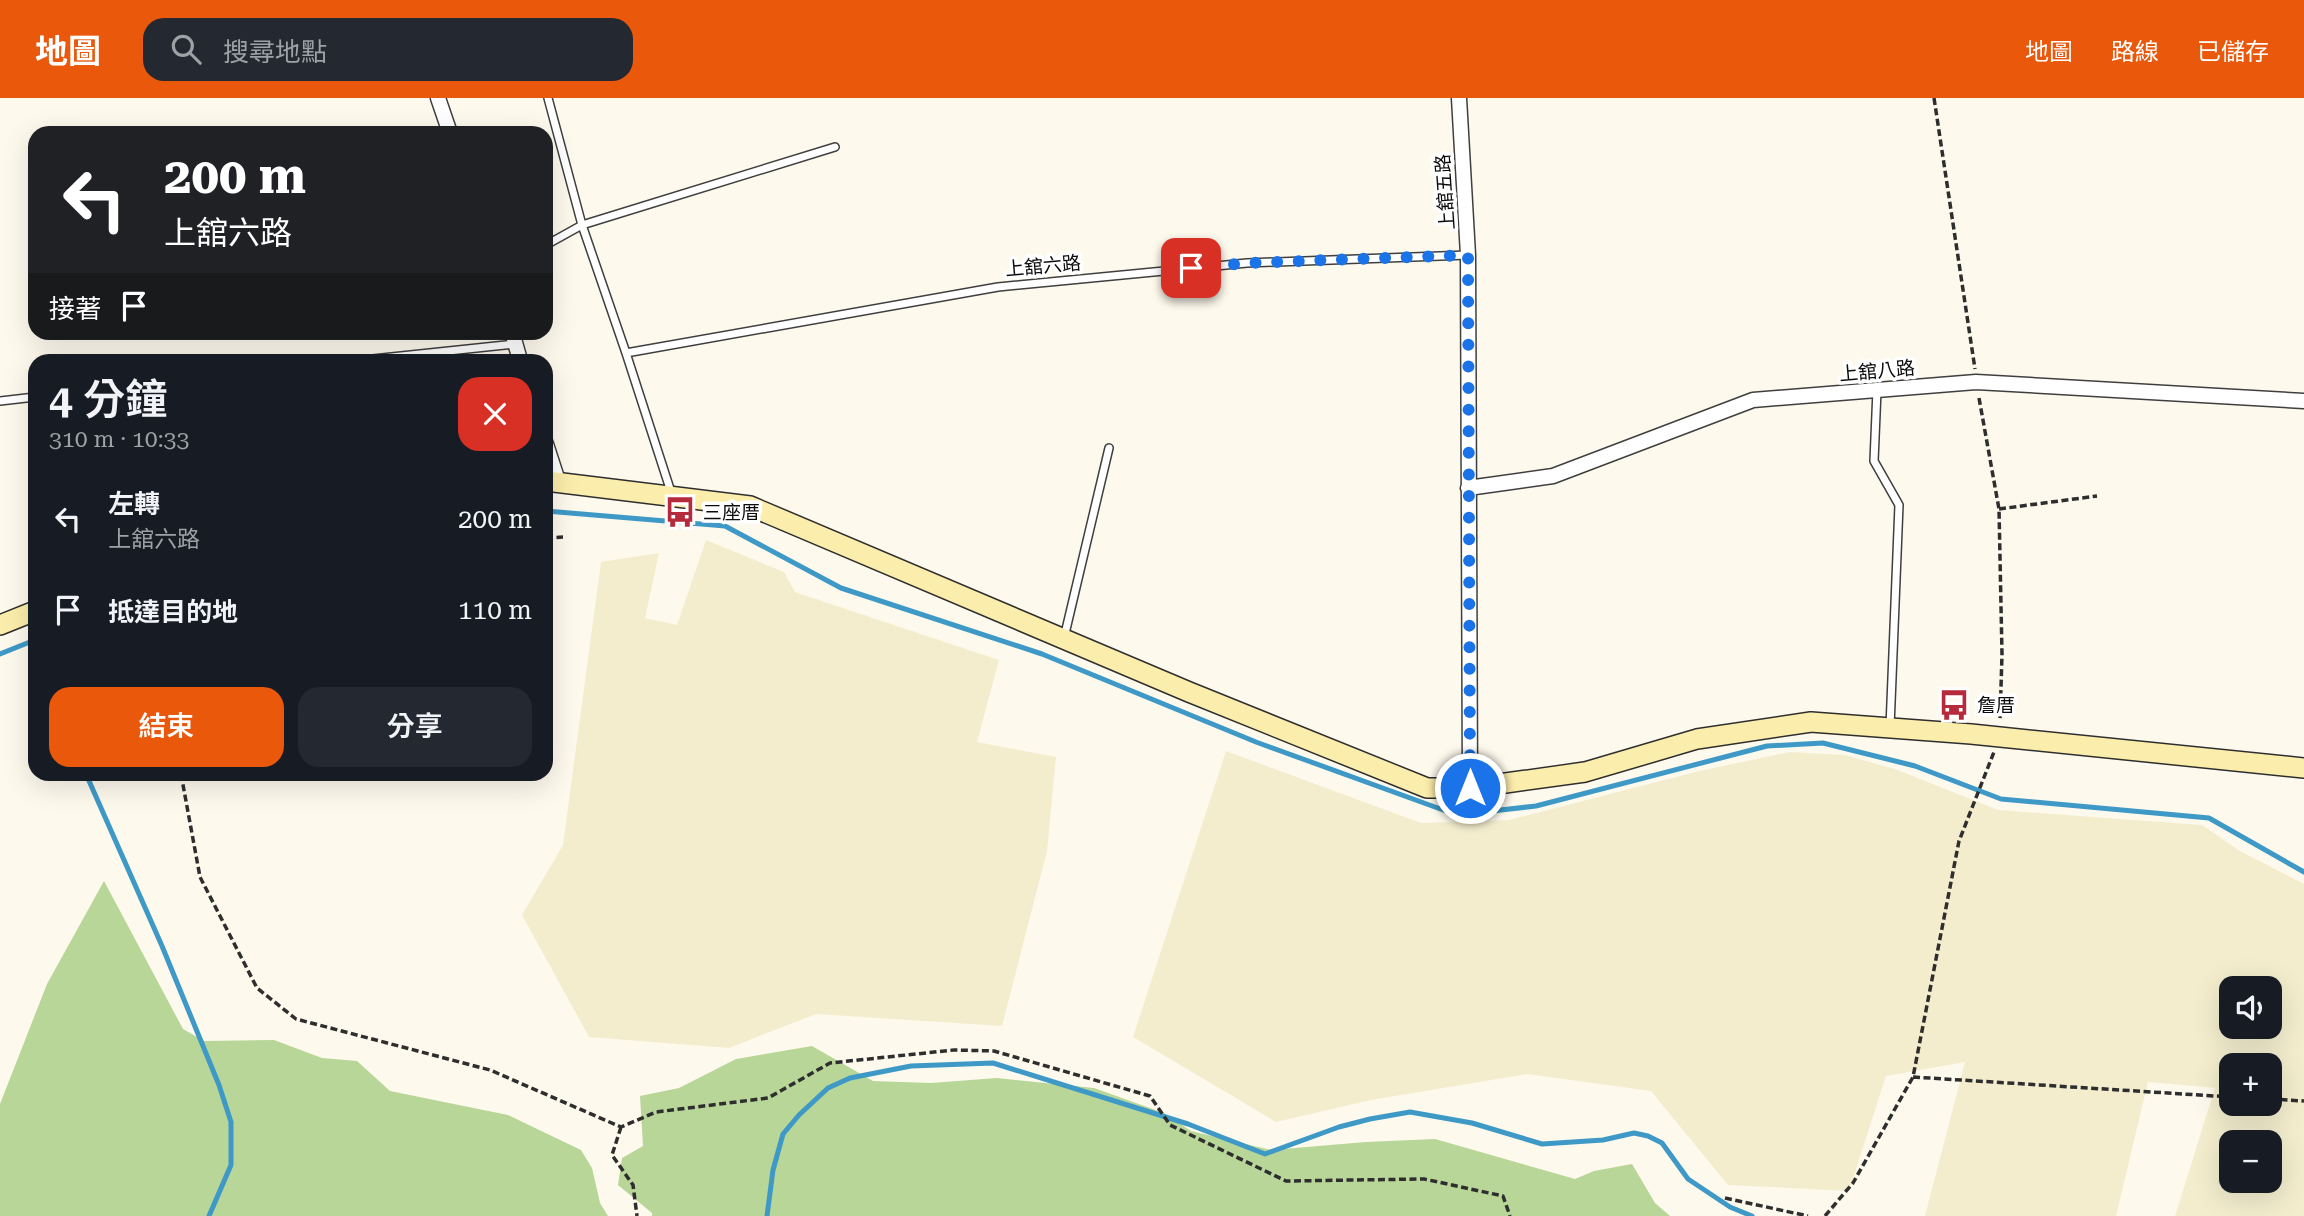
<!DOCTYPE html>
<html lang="zh-TW">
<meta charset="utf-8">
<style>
body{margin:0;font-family:"Roboto Serif","Noto Sans TC",serif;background:#242831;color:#f1f3f6;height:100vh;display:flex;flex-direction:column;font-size:26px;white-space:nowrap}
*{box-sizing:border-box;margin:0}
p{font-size:23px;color:#9ea1a6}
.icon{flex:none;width:38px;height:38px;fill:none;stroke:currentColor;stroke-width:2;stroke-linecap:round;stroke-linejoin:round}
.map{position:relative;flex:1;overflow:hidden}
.drawer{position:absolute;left:28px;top:256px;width:525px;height:427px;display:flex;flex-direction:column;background:#171b24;border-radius:21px;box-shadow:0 7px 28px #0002}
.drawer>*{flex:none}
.hud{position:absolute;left:28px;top:28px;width:525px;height:214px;border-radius:21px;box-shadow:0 7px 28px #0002;background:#202124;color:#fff;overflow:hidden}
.controls{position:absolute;left:2219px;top:878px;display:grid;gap:14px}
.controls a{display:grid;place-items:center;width:63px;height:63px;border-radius:14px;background:#171b24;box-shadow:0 7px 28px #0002;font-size:35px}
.pin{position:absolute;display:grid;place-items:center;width:60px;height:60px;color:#fff;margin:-30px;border-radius:14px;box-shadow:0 4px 10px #0006}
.me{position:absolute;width:77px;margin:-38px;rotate:0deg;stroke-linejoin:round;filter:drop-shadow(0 0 5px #0008)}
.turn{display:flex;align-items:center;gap:24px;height:147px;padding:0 21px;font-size:32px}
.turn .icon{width:91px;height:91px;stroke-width:2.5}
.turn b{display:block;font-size:49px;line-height:60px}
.then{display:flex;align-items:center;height:66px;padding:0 21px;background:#0003;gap:14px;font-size:26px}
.round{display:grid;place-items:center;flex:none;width:74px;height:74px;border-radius:21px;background:#242831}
.summary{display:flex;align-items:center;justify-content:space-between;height:119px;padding:0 21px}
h1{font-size:42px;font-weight:600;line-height:52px}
.primary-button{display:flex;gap:14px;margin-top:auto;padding:14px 21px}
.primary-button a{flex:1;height:80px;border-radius:21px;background:#ea580c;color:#fff;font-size:28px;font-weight:600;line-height:80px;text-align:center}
.primary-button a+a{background:#242831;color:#f1f3f6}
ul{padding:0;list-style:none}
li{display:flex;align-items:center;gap:21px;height:91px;padding:0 21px}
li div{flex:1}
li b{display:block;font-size:26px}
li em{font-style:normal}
header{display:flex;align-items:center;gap:42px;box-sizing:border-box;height:98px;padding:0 35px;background:#ea580c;color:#fff}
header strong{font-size:33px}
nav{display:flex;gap:38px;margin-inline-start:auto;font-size:24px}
.search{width:490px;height:63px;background:#242831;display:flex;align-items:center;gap:18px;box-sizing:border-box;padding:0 24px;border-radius:21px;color:#9ea1a6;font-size:26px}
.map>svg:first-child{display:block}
.farmland{fill:#f3edce;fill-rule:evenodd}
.forest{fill:#b8d698}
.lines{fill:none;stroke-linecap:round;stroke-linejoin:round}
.stream{stroke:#3e99c6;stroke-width:5}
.lane-casing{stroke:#3f3f3f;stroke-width:10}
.street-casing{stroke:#3f3f3f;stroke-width:17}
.secondary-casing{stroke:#2e2e2e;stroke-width:22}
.path{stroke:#2e2e2e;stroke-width:3.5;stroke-dasharray:7 3.5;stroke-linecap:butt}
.lane{stroke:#fff;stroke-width:7}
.street{stroke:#fff;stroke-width:14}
.secondary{stroke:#fbedab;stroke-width:19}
.route{stroke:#1a73e8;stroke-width:12;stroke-dasharray:0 21.6}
.labels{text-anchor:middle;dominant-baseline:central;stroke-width:7;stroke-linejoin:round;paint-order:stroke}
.street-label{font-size:19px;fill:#0c0c0c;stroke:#fff}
.poi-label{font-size:19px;fill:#0c0c0c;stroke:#fff;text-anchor:start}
</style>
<header>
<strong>地圖</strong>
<div class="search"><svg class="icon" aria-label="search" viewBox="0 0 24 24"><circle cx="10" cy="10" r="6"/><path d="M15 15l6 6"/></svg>搜尋地點</div>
<nav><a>地圖</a><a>路線</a><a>已儲存</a></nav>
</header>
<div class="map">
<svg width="2304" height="1118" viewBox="0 0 2304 1118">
<rect width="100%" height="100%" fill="#fef9ed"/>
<path class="farmland" d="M706,442L784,474L795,494L999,562L977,644L1056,659L1047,753L1002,928L816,916L729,950L589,939L522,817L563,747L601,464L659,455L645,520L677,527Z
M1226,653L1421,725L1509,722L1699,673L1790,654L1845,657L1895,671L1998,712L2202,727L2240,753L2304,786V1118H2175L2215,990L2148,984L2116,1118H1925L1965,964L1886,978L1849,1093L1728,1087L1651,993L1527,976L1371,1002L1276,1024L1133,939ZM2231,891H2270V929H2231ZM2231,968H2270V1006H2231ZM2231,1045H2270V1083H2231Z"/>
<path class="forest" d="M104,783L183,931L204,943L274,942L322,960L357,963L390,993L508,1017L581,1052L592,1070L600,1105L608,1118H0V1006L47,886Z
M812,948L873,983L931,985L997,980L1094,990L1164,1015L1191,1033L1271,1052L1366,1044L1435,1041L1575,1081L1594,1073L1632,1066L1655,1105L1670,1118H652V1115L618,1087L622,1060L643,1048L640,998L679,990L736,961Z"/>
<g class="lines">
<path class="stream" d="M546,413L725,428L841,490L1042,556L1256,644L1457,717L1536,708L1767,648L1823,645L1915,668L2001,701L2209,720L2304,774
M0,556L35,542
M86,676L162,848L219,987L231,1024V1067L209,1118
M767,1118L773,1072L783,1036L799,1017L828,990L850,980L911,968L993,965L1188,1026L1265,1056L1339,1029L1370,1021L1410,1014L1472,1025L1542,1046L1603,1042L1634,1035L1648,1038L1662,1045L1688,1081L1730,1109L1752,1118"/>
<defs>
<path id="lane" d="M548,0L582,127L626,255L672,397
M546,147L582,127L835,49
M626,255L998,189L1247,165L1468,157
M363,262L515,246
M1877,292L1874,363L1899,407L1890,629
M0,303L35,299
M1064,540L1109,350"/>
<path id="street" d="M438,0L450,35
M1459,0L1468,157L1470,690
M512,234L520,262
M546,346L558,383
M1468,390L1553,378L1753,302L1976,284L2304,303"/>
<path id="secondary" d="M546,383L750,408L1189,594L1427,690H1470L1585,674L1697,641L1811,624L1971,636L2304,670
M0,527L35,513"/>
</defs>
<use href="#lane" class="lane-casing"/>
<use href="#street" class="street-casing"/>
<use href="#secondary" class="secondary-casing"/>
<path class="path" d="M1934,0L1975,271
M1979,300L1999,411L2002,556L2000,623
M1999,411L2097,398
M546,440L563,439
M181,676L200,779L257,890L296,921L490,972L621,1029L656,1014L768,1000L830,965L954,952L994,953L1150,998L1170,1027L1286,1083L1424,1081L1503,1098L1510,1118
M1913,979L2231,999
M2270,1001L2304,1003
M621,1029L612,1057L633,1087L637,1118
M1725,1100L1808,1118
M1825,1118L1853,1085L1913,979L1959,743L1994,654"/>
<use href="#lane" class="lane"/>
<use href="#street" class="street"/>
<use href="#secondary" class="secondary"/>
</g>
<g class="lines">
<path class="route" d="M1191,170L1247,165L1468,157L1470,690"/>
</g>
<defs>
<symbol id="bus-bare" viewBox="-9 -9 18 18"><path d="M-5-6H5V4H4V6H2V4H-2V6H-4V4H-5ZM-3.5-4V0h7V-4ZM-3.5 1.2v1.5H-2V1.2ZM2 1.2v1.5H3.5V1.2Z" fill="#b52b3b" stroke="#fff" stroke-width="2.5" paint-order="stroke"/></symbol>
</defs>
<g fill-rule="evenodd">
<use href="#bus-bare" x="658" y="392" width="44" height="44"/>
<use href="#bus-bare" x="1932" y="585" width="44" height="44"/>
</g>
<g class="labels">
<g class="street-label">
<text transform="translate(1445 94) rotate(-94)">上舘五路</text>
<text transform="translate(1043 168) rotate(-5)">上舘六路</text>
<text transform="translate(1877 273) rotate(-5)">上舘八路</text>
</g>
<g class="poi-label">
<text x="703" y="414">三座厝</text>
<text x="1977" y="607">詹厝</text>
</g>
</g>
</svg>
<div class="controls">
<a><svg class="icon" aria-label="sound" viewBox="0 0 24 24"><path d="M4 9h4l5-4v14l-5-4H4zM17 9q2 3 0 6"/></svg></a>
<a>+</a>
<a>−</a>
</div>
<div class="pin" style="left:1191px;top:170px;background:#d93025"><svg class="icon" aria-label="arrive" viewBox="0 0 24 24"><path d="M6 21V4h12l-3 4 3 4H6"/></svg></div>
<svg class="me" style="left:1470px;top:690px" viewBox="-20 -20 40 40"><circle r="17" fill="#1a73e8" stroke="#fff" stroke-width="3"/><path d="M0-11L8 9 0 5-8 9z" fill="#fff"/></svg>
<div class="hud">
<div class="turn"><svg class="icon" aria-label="left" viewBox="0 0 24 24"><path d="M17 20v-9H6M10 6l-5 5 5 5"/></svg><div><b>200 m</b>上舘六路</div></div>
<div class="then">接著<svg class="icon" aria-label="arrive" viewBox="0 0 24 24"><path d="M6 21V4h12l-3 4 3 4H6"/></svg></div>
</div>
<section class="drawer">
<div class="summary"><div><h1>4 分鐘</h1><p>310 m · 10:33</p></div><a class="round" style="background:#d93025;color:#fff"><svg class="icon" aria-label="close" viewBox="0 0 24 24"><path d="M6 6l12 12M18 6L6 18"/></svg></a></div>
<ul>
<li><svg class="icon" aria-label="left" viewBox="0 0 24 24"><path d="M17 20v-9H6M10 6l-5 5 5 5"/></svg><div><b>左轉</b><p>上舘六路</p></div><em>200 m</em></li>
<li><svg class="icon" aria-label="arrive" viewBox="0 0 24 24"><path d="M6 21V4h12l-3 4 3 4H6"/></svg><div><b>抵達目的地</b></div><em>110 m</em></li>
</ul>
<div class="primary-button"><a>結束</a><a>分享</a></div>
</section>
</div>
